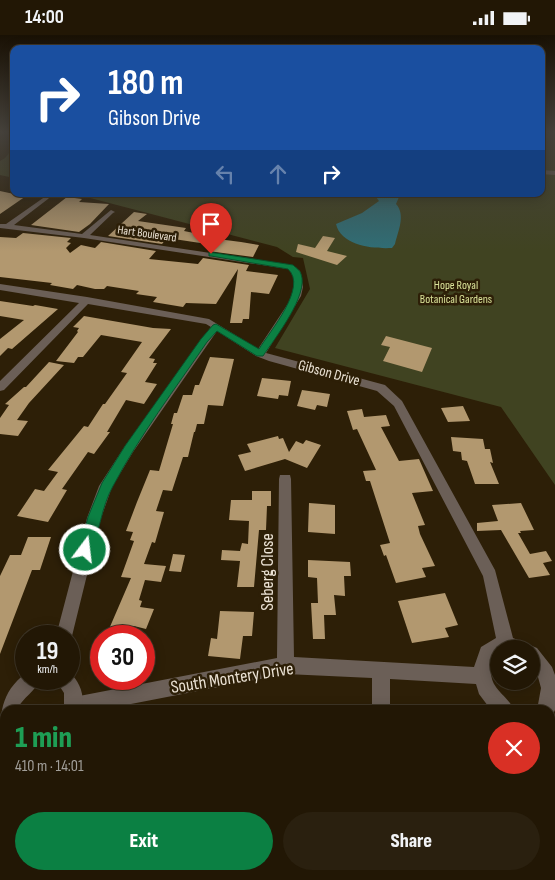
<!DOCTYPE html>
<meta charset="utf-8">
<style>
body{margin:0;font-family:"Sofia Sans Condensed",sans-serif;background:#2a200f;color:#f1f3f6;height:100vh;display:flex;flex-direction:column;font-size:19px;white-space:nowrap}
*{box-sizing:border-box;margin:0}
p{font-size:16px;color:#a29f9a}
.icon{flex:none;width:28px;height:28px;fill:none;stroke:currentColor;stroke-width:2;stroke-linecap:round;stroke-linejoin:round}
.map{position:relative;flex:1;overflow:hidden}
.sheet{position:absolute;left:0px;top:670px;width:555px;height:175px;display:flex;flex-direction:column;background:#221705;border-radius:15px 15px 0 0;box-shadow:0 2px 12px #0003,0 0 0 1px #3f3627}
.sheet>*{flex:none}
.guide{position:absolute;left:10px;top:10px;width:535px;height:152px;border-radius:10px;box-shadow:0 2px 12px #0003,0 0 0 1px #3f3627;background:#1a4fa0;color:#fff;overflow:hidden}
.tools{position:absolute;left:490px;top:605px;display:grid;gap:10px}
.tools a{display:grid;place-items:center;width:50px;height:50px;border-radius:50%;background:#221705;box-shadow:0 2px 12px #0003,0 0 0 1px #3f3627;font-size:25px}
.speed{position:absolute;left:15px;top:590px;display:flex;gap:10px;font-size:25px;font-weight:700;text-align:center}
.speed>*{display:grid;place-content:center;width:65px;height:65px;border-radius:50%;background:#221705;box-shadow:0 2px 12px #0003,0 0 0 1px #3f3627;line-height:1}
.speed small{font-size:12px;font-weight:400}
.speed .limit{border:8px solid #d22;background:#fff;color:#111}
.pin{position:absolute;display:grid;place-items:center;width:42px;height:42px;color:#fff;margin:-51px -21px;border-radius:50% 50% 50% 0;rotate:-45deg;box-shadow:0 0 5px #0007}
.pin .icon{rotate:45deg}
.me{position:absolute;width:55px;margin:-28px;rotate:15deg;stroke-linejoin:round;filter:drop-shadow(0 0 4px #0008)}
.turn{display:flex;align-items:center;gap:18px;height:105px;padding:0 15px;font-size:22px}
.turn .icon{width:65px;height:65px;stroke-width:2.5}
.turn b{display:block;font-size:35px;line-height:42px}
.lanes{display:flex;align-items:center;height:48px;padding:0 15px;background:#0003;justify-content:center;gap:25px;direction:ltr}
.lanes .off{opacity:.35}
.round{display:grid;place-items:center;flex:none;width:52px;height:52px;border-radius:26px;background:#2a200f}
.head{display:flex;align-items:center;justify-content:space-between;height:85px;padding:0 15px}
h1{font-size:30px;font-weight:800;line-height:38px;color:#1e9e55}
.primary-button{display:flex;gap:10px;margin-top:auto;padding:10px 15px}
.primary-button a{flex:1;height:58px;border-radius:30px;background:#0b8043;color:#fff;font-size:20px;font-weight:800;line-height:58px;text-align:center}
.primary-button a+a{background:#2a200f;color:#f1f3f6}
.status{display:flex;justify-content:space-between;align-items:center;height:35px;padding:0 25px;background:#221705;direction:ltr}
.status svg{height:14px;fill:currentColor}
.map>svg:first-child{display:block}
.green{fill:#404321}
.water{fill:#306e76}
.building{fill:#b2986f}
.lines{fill:none;stroke-linecap:round;stroke-linejoin:round}
.minor{fill:#6b5f57;fill-rule:evenodd}
.tertiary{fill:#6b5f57;fill-rule:evenodd}
.route{fill:#0b8043;stroke:#07532c}
.labels{text-anchor:middle;dominant-baseline:central;stroke-width:5;stroke-linejoin:round;paint-order:stroke}
.far-street-label{font-size:12px;fill:#ebe2d4;stroke:#2d1f07}
.far-park-label{font-size:12px;fill:#dae299;stroke:#2d1f07}
.street-label{font-size:15px;fill:#ebe2d4;stroke:#2d1f07}
.near-street-label{font-size:18px;fill:#ebe2d4;stroke:#2d1f07}
</style>
<div class="status"><b>14:00</b><svg viewBox="0 0 49 12"><path d="M0 12V9h3v3zM5 12V6h3v6zM10 12V3h3v9zM15 12V0h3v12zM26 1h20v11H26zM47 4h2v5h-2z"/></svg></div>
<div class="map">
<svg width="555" height="845" viewBox="0 0 555 845">
<rect width="100%" height="100%" fill="#2d1f07"/>
<path class="green" d="M541,98H555V450L501,372L275,313L310,254L303,223L293,222L277,212L75,159H541Z
M14,112V143L0,140V126L5,123Z"/>
<path class="water" d="M380,159H396L399,162L396,169C406,180 398,196 395,209L392,213C374,214 341,211 336,189L362,178L379,166L376,162Z"/>
<path class="building" d="M0,156L14,159H29L0,179Z
M67,162L82,164L79,167L109,169L90,189L79,197L31,190Z
M134,177L147,179L138,186L186,193L184,196L209,201L207,209L167,203L162,209L108,201Z
M23,198L71,203L67,207L71,208L66,213L70,218L81,210L95,213L101,207L156,216L149,224L198,229L203,223L249,230L246,236L278,240L269,259L251,257L249,284H243L242,288H230L238,234L216,269L186,268L183,272L153,267L157,262L136,259L139,256L107,251L104,254H95L77,250L73,254L50,250L52,248L0,242V202L16,203Z
M323,201L335,203L327,216L347,221L337,230L296,217L298,209L315,213Z
M218,204L241,207L259,210L253,222L208,216Z
M0,266L33,271L35,270L58,274L12,314L8,313L0,321V304L24,285L0,281Z
M84,281L153,293L171,294L149,323L155,324L153,328H157L145,347L157,349L144,369L126,365L107,397H110L94,419L88,417L62,454L67,455L48,487L17,481L35,454L44,456L58,437L48,435L84,391L88,392L103,369H105L127,338L121,337L142,307L101,300L83,322H78L74,328L56,326L78,297L77,296L79,293L73,292Z
M386,301L432,313L422,337L383,326L390,312L381,310Z
M210,322L234,324L223,371L208,370L204,389H197L195,397H194L188,422H183L172,456L163,455L156,476L164,477L155,508L152,507L144,529L166,531L161,547L145,545L139,565L142,566L140,572L154,574L146,594L134,591L130,601H106L131,543L121,542L134,506L130,505L133,497L126,496L137,467L150,435L159,436L173,389H171L174,378H177L183,360H192L195,350H199Z
M49,327L64,330L29,368L17,385L28,386L18,401L0,399V383L9,370L5,369L24,352H26Z
M262,343L291,346L288,361L279,360L278,364L257,361Z
M302,355L330,359L327,372L317,370L315,375L297,371Z
M463,371L470,386L448,387L441,373Z
M362,374L364,382L386,380L390,391L381,392L399,426L419,424L433,456L412,458L425,490L418,491L420,499L435,531L422,533L426,542L396,548L386,520L384,521L380,510L390,508L370,446H366L363,436L376,435L357,394L353,395L347,376Z
M278,401L279,404L283,403L289,417L296,406L303,409L306,405L321,410L307,433L285,424L245,436L238,420L251,417L247,409Z
M451,402L483,404L485,414H490L493,428L490,427L499,449H475L467,426L462,425L461,417L453,416Z
M252,456H271V471H267L266,495H259L254,552H237L240,526L221,525L222,515L240,516L242,508L248,509L249,486L229,485L231,465H252Z
M309,468L335,470V499L308,497Z
M521,468L534,495L520,496L521,498H518L530,519L546,516L552,526L543,528L550,540L529,543L501,495L477,496V488L498,486L492,470Z
M28,502H51L40,535H32L0,619V541L10,520H21Z
M173,519L185,520L181,537L169,536Z
M308,525L350,527L351,541H344L345,561L334,560L336,580H324L325,604H313L311,568H318L317,543L308,542Z
M445,558L458,590L445,593L449,602L412,608L398,566Z
M220,576L254,577L252,601H243L240,624L208,621L211,603L217,604Z"/>
<g class="lines">
<path class="minor" d="M541,135L555,136V140L541,139Z
M46,161L49,163L48,164L14,190L82,199L111,175L115,177L113,178L90,200L291,230L300,236L303,252L301,261L266,318L385,350L402,366L495,535L513,603L537,613L552,632L555,640V675L552,681L550,682V675H537L541,653L538,642L531,631V614H499V619C492,624 491,627 491,635C490,655 508,660 514,675H491L479,659L476,649L390,644V675H372V643L286,639L100,675H67L65,671L68,665L74,662L277,623L279,444L280,440H290L291,444L294,622L474,632L481,612L496,603L483,541L394,371L377,356L269,326L256,321L217,296L133,417L112,452L101,483L72,601L69,607V601H56L87,483L99,451L125,411L211,292L206,289L88,269L4,355L0,356V346L79,268L0,255V249L87,262L209,284L258,314L293,261C295,251 296,242 288,234L84,203L0,193V189H6Z
M550,793L555,795V829L550,827Z
M362,840H384L382,845H360Z"/>
<path class="tertiary" d="M69,637C80,646 85,661 82,675H64V658L55,644H69Z
M26,638V644H41C36,655 23,663 16,675H5V713L0,711C0,679 0,658 26,638Z
M54,840H76L78,845H56Z"/>
</g>
<linearGradient id="sky" x2="0" y2="1"><stop stop-color="#191104"/><stop offset="0.45" stop-color="#46423c"/><stop offset="1" stop-color="#46423c" stop-opacity="0"/></linearGradient>
<rect width="555" height="216" fill="url(#sky)"/>
<path class="route" d="M209,217L293,230C296,233 300,235 301,239C309,260 275,303 263,321H257L217,296L207,307C175,354 140,400 113,451C101,472 100,497 90,519L85,521L81,519L79,515L88,482L102,448L125,411L201,304L213,290L216,289L259,314C270,296 308,252 288,234L211,221H209Z"/>
<g class="labels">
<g class="far-street-label">
<text transform="translate(147 199) rotate(8)">Hart Boulevard</text>
</g>
<g class="far-park-label">
<text x="456" y="250">Hope Royal<tspan x="456" dy="14">Botanical Gardens</tspan></text>
</g>
<g class="street-label">
<text transform="translate(329 338) rotate(15)">Gibson Drive</text>
</g>
<g class="near-street-label">
<text transform="translate(267 537) rotate(-90)">Seberg Close</text>
<text transform="translate(232 643) rotate(-9)">South Montery Drive</text>
</g>
</g>
</svg>
<div class="tools">
<a><svg class="icon" aria-label="layers" viewBox="0 0 24 24"><path d="M12 4l9 5-9 5-9-5zM3 14l9 5 9-5"/></svg></a>
</div>
<div class="speed"><div>19<small>km/h</small></div><div class="limit">30</div></div>
<div class="pin" style="left:211px;top:219px;background:#d93025"><svg class="icon" aria-label="arrive" viewBox="0 0 24 24"><path d="M6 21V4h12l-3 4 3 4H6"/></svg></div>
<svg class="me" style="left:85px;top:515px" viewBox="-20 -20 40 40"><circle r="17" fill="#0b8043" stroke="#fff" stroke-width="3"/><path d="M0-11L8 9 0 5-8 9z" fill="#fff"/></svg>
<div class="guide">
<div class="turn"><svg class="icon" aria-label="right" viewBox="0 0 24 24"><path d="M7 20v-9h11M14 6l5 5-5 5"/></svg><div><b>180 m</b>Gibson Drive</div></div>
<div class="lanes"><svg class="icon off" aria-label="left" viewBox="0 0 24 24"><path d="M17 20v-9H6M10 6l-5 5 5 5"/></svg><svg class="icon off" aria-label="ahead" viewBox="0 0 24 24"><path d="M12 20V5M6 11l6-6 6 6"/></svg><svg class="icon" aria-label="right" viewBox="0 0 24 24"><path d="M7 20v-9h11M14 6l5 5-5 5"/></svg></div>
</div>
<section class="sheet">
<div class="head"><div><h1>1 min</h1><p>410 m · 14:01</p></div><a class="round" style="background:#d93025;color:#fff"><svg class="icon" aria-label="close" viewBox="0 0 24 24"><path d="M6 6l12 12M18 6L6 18"/></svg></a></div>
<div class="primary-button"><a>Exit</a><a>Share</a></div>
</section>
</div>
